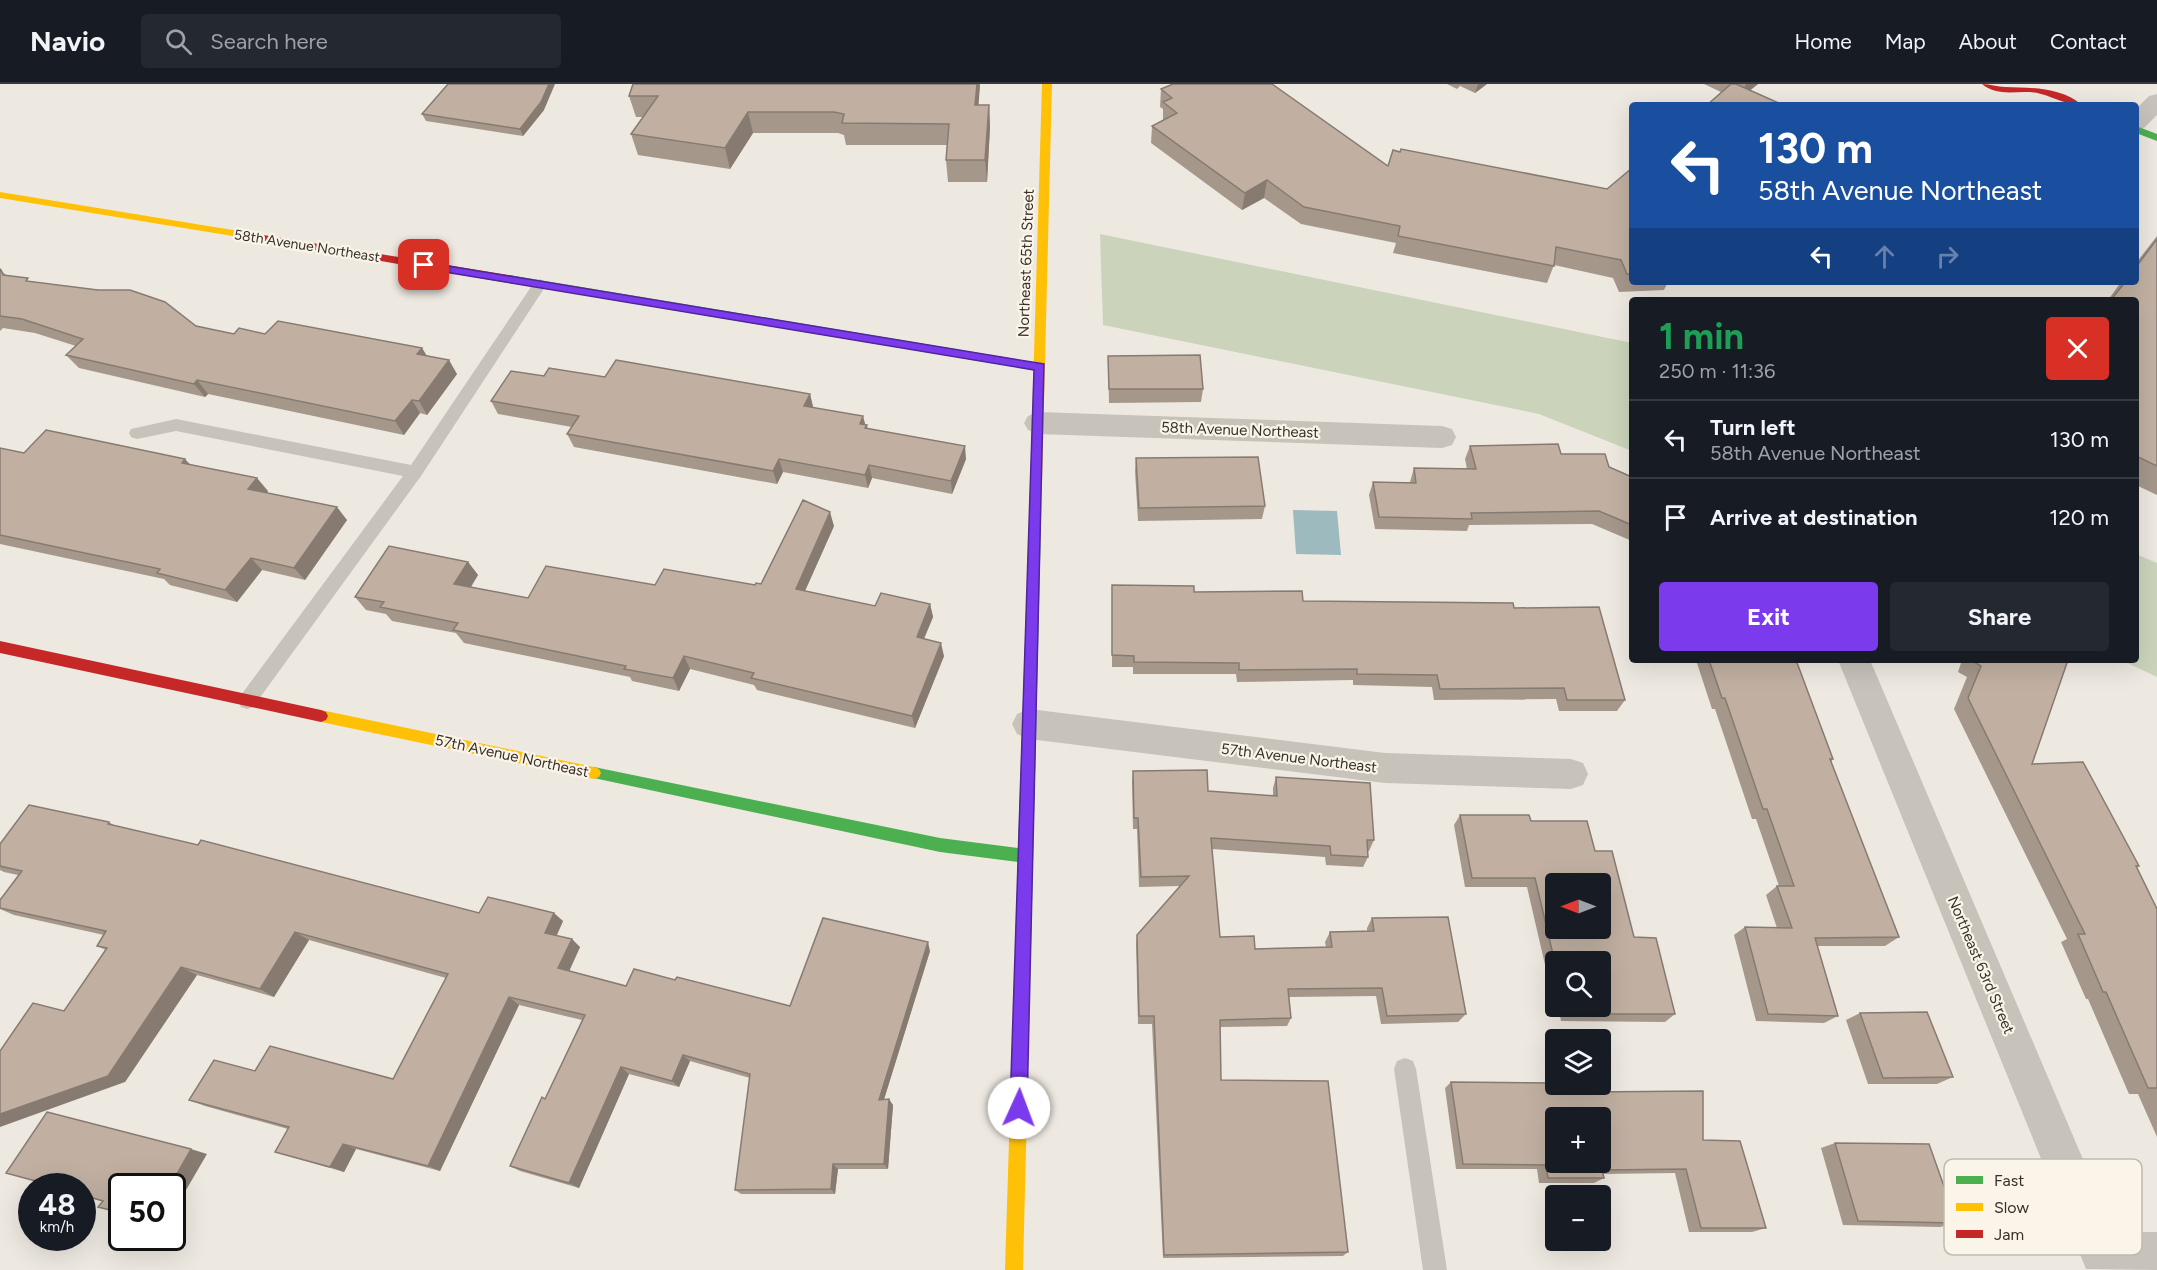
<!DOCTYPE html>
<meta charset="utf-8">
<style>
body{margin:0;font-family:Figtree,sans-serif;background:#242831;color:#f1f3f6;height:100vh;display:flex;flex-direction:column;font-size:22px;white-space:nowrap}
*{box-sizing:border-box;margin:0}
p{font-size:20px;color:#9ea1a6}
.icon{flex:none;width:33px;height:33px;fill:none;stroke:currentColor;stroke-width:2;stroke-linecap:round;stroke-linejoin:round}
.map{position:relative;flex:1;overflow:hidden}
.sheet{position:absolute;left:1629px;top:213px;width:510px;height:366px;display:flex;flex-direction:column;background:#171b24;border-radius:6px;box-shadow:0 6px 24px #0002}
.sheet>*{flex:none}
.guide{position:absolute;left:1629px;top:18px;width:510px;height:183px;border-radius:6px;box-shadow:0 6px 24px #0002;background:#1a4fa0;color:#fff;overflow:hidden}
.needle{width:39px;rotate:270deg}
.fabs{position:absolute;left:1545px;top:789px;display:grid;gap:12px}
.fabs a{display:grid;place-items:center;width:66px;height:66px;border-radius:6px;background:#171b24;box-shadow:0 6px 24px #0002;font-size:30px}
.speed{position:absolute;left:18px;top:1089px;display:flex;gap:12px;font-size:30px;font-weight:700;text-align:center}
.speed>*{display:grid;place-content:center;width:78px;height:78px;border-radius:50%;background:#171b24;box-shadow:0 6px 24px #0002;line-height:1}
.speed small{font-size:15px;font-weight:400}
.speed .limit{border:3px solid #111;border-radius:9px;background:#fff;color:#111}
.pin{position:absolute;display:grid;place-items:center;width:51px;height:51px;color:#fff;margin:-26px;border-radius:12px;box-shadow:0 3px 9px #0006}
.me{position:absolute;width:66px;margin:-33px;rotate:2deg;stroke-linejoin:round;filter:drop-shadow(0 0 4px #0008)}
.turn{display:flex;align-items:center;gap:21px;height:126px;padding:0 30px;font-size:27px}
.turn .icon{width:78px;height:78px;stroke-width:2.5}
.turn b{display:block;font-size:42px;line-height:51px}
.lanes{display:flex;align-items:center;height:57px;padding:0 30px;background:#0003;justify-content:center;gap:30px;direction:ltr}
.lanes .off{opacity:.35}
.round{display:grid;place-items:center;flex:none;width:63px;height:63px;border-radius:6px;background:#242831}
.summary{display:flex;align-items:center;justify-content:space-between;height:102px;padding:0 30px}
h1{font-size:36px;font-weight:700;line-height:45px;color:#1e9e55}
.action{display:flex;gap:12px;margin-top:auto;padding:12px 30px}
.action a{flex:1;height:69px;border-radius:6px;background:#7c3aed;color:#fff;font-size:24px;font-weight:700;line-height:69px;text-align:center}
.action a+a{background:#242831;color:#f1f3f6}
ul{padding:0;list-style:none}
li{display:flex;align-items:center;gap:18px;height:78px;padding:0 30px;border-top:2px solid #363941}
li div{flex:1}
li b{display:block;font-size:22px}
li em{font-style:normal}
header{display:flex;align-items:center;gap:36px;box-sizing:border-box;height:84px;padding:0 30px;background:#171b24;border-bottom:2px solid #363941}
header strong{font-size:28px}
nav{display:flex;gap:33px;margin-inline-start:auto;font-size:21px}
.search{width:420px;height:54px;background:#242831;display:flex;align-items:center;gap:15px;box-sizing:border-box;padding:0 21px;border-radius:6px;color:#9ea1a6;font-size:22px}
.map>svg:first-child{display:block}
.green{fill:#cbd4bb}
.water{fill:#9dbabf}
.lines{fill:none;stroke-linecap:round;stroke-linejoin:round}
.lane{fill:#c7c2ba;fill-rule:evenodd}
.street{fill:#c7c2ba;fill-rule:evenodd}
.fast{fill:#4caf50;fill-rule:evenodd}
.slow{fill:#ffc107;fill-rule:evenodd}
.jam{fill:#c62828;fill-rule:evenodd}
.wall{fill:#a6978b}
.shaded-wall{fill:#877b71}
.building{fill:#c1b0a2;stroke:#877b71;stroke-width:1.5;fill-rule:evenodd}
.route{fill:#7c3aed;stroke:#51269a;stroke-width:1.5}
.labels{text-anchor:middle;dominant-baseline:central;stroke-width:4.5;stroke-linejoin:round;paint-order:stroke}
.far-street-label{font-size:14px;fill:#372f28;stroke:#faf4e9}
.street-label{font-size:15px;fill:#372f28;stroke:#faf4e9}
.key{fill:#faf4e9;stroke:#c0b9af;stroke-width:1.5}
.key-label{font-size:16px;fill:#372f28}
</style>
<header>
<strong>Navio</strong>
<div class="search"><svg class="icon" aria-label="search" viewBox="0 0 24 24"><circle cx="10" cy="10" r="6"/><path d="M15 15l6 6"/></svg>Search here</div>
<nav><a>Home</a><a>Map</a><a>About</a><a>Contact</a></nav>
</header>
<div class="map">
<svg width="2157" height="1186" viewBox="0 0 2157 1186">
<rect width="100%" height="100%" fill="#ede9e1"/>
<path class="green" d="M1100,150L1632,259V367L1539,330L1103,241Z
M2136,470L2157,479V593L2121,576H2136Z"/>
<path class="water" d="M1293,426L1337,427L1341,471L1296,470Z"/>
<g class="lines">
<path class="lane" d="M540,195L547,200L421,392L253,623L247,625L241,623L238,617L241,611L403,392L176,347L137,355L131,353L129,349L131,345L176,335L411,381L535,197Z
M1405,974L1413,977L1416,985L1447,1186H1423L1394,985L1397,977Z"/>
<path class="street" d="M2157,10V31L2144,44L2136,46V25L2149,12Z
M1038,328L1442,342L1452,345L1456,353L1452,361L1442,364L1038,350L1028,346L1024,339L1028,332Z
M1838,576H1870L2114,1148H2157V1186L2086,1185Z
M1029,625L1385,669L1571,675L1583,679L1588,690L1583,701L1571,705L1385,699L1029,655L1017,650L1012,640L1017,630Z"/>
<path class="fast" d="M2136,42L2157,50V57L2136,49Z
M515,192L1039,279L1045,283L1039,287L511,199L510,196Z
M1035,433L1041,438L1031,862L1028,867L1023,869L1018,867L1015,862L1018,778L940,768L589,693L587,689L589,685L594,683L940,754L1018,764L1029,438Z"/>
<path class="slow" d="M1042,0H1052L1041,438L1035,443L1029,438Z
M0,108L245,148L250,151L245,154L0,114Z
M321,626L594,683L599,685L601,689L599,693L594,695L321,638L316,636L314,632L316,628Z
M1023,855L1028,857L1031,862L1023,1186H1005L1015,862L1018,857Z"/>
<path class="jam" d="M1982,0C1991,0 1997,3 2005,3C2032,4 2060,3 2082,21C2066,21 2056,14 2041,10C2021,4 2000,15 1982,0Z
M245,148L515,192L520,196L515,200L241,153V149Z
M0,557L321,626L326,628L328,632L326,636L321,638L0,569Z"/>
</g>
<path class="wall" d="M633,0H980L978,21H989L990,43L987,98H948L946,76L947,61H846L844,51L838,49H753L730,85L638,71L631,50L643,33H636L629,12Z
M1447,0H1487L1475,9L1460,2L1457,5Z
M1704,0H1758L1750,6L1721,8Z
M1161,5L1388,82L1607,105L1632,84V198H1668L1664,206L1619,208L1613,194L1554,181L1547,199L1393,169L1396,159L1301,140L1264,114L1242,126L1151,59L1152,42L1163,36V25L1160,23Z
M544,26L523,52L426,37L422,30Z
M2157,152V411L2136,401V216H2108L2121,198H2136V179Z
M0,185L7,192L196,242L234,250H265L422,264L427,272L457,290L427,331L420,329L404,351L208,310L205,313L79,284L66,271L76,262L35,249L3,244L0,247Z
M1108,272L1203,305L1201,318L1109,319Z
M544,292L605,293L810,310L813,323L865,341L867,345L966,375L952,410L872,394L868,404L783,388L777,400L574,363L567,350L572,343L498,330L491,317Z
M1470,362L1561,370L1609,383L1632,393V457L1592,440L1469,441L1467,447L1375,445L1369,411L1373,398H1410L1414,384L1467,385L1465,375Z
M0,364L24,369L190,380L268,407L267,409L347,436L305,496L262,486L237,518L170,501L164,495L0,460Z
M1136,374L1265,422L1262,435L1138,437L1135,387Z
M834,442L805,507L875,522L930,520L933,533L924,555L944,572L915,644L757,606L754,601L690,585L679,607L632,597L630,593L464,559L456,549L392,537L386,530L366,526L355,513L468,478L478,491L471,503L528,514L655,501H755L761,500Z
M1112,501L1303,517L1514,524L1625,616L1617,627H1559L1556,615L1434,616L1432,603L1353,601V596L1237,598L1236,590H1133V583H1112Z
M1696,576H1796L1833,675L1831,678L1899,853L1885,862H1817L1838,932L1824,939L1756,937L1734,851L1745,843L1777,844L1766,811L1777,802H1779L1756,735H1752L1715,625H1712Z
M1962,576H2068L2032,680L2139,782L2137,783L2157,825V1053L2138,1010H2129L2088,915H2086L2061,858L2067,855L1954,625L1967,593L1958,588Z
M1133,687L1208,707L1273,712V704L1276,693L1374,756L1369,767H1368V773L1363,783L1326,781L1325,773L1212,765L1220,853L1255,865L1326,863L1325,858L1330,848H1367V844L1372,834L1466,930L1458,938L1381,940L1376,912L1289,913L1291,934L1287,942L1220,943L1221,996L1348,1168L1343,1172L1163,1174L1152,940H1138L1136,860L1137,851L1180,802L1139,803L1137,745H1133L1132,698Z
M1460,731L1531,737L1595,767L1634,853L1675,930L1665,938L1561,937L1558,922H1600L1556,878V913L1552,898H1549L1527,803H1465L1454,741Z
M109,738L115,742L479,829L563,837L557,851L580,863L569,887L626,902L675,896L790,922L930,867L884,1015L893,1021L888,1085H838L835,1110H741L735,1106L750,994L690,977L679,1003L629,990L579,1104L520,1087L510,1082L545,1015L582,936L519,921L440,1087L356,1065L344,1088L275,1068L288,1045L205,1022L189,1016L255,987L393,995L446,894L309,856L274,913L197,891L125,998L64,927L106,866L97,862L104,851L14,831L0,825V816L18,791L4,788L0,786V760Z
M1860,929L1953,993L1937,1000H1868L1846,936Z
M1451,998L1585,1008L1703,1056L1766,1144L1752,1148H1689L1675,1089L1603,1090L1604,1094L1594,1099H1539L1537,1085H1456L1445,1004Z
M1835,1059L1957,1139L1940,1143L1843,1141L1821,1064Z"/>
<path class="shaded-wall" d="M549,0H555L544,26L523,52L520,45Z
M977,0H980L977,43L975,21Z
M1478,0H1487L1475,9Z
M1746,0H1758L1738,16Z
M989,21L990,43L987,98L985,76Z
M748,28L753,49L730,85L725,64Z
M1267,96L1264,114L1242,126L1245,109Z
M422,264L430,278L417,270Z
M449,276L457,290L427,331L419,317Z
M197,296L208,310L205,313L194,300Z
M810,310L813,323L804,322Z
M412,316L420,329L404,351L395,337Z
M863,332L866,343L867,341L869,354L860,340Z
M965,362L966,375L952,410L951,397Z
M185,375L197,388L182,379Z
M779,375L783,388L777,400L773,387Z
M869,381L872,394L868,404L865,391Z
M257,394L268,407L260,418L248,405Z
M337,423L347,436L305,496L294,484Z
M830,428L834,442L800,518L796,505Z
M251,474L262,486L237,518L225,506Z
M468,478L478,491L464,514L454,500Z
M930,520L933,533L919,566L917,553Z
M941,559L944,572L915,644L912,632Z
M684,572L690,585L679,607L673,594Z
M554,829L563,837L554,857L545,849Z
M295,848L309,856L274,913L260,905Z
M572,855L580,863L567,892L558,884Z
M928,858L930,867L882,1022L879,1016Z
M181,883L197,891L125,998L0,1043V1030Z
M509,913L519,921L440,1087L428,1082Z
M683,971L690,977L679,1003L672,997Z
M621,983L629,990L579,1104L569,1099Z
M889,1015L893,1021L888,1085L884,1080Z
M343,1060L356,1065L344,1088L330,1083Z
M191,1065L207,1070L172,1130V1102H170Z
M833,1080L838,1085L835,1110L831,1105Z"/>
<path class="building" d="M448,0H549L541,18L520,45L422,30Z
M633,0H977L975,21H989L985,76H946L949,40L842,39L844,30L834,28H748L725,64L631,50L658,12H629Z
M1173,0H1272L1388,82L1393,66L1400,68L1401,65L1607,105L1632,84V190H1627L1621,176L1556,163L1554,182L1398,152L1400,142L1304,123L1267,96L1245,109L1152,42L1177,29L1163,18L1172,14L1161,5Z
M1731,0H1736L1783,21H1707Z
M2157,155V382L2136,372V216H2111L2125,198H2136V183Z
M0,185L1,186L3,191L28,194L26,197L98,206H130L165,218L196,242L234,250L239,244L265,250L278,237L422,264L417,270L449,276L419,317L412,316L395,337L197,296L194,300L66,271L83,255L22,235L0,232Z
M1200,271L1203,305H1109L1108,272Z
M616,276L810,310L804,322L863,332L860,340L867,341L865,344L965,362L951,397L869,381L865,391L779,375L773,387L567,350L579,332L491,317L511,287L544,292L549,284L605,293Z
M46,346L185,375L182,379L257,394L248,405L337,423L294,484L251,474L225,506L157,489L160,485L0,451V364L24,369Z
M1558,360L1561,370H1605L1609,383L1632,393V441L1599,427L1471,429L1472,435L1379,433L1373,398L1416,399L1414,384L1476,385L1470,362Z
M1258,373L1265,422L1139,424L1136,374Z
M803,416L830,428L796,505L875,522L881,509L930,520L917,553L941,559L912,632L751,594L754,589L684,572L673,594L624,585L626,582L453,546L458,539L380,523L384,518L355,513L389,462L468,478L454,500L528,514L546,482L655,501L664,485L755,501L756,499L761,500Z
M1112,501L1194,502V508L1302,507L1303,517L1513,519L1514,524L1599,523L1625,616H1567L1564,604L1440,605L1437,591L1357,590V585L1239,586V579L1134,578V572L1112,571Z
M1709,576H1796L1833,675H1830L1899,853L1815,854L1838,932L1768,930L1745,843L1792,844L1777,802H1794L1767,725H1763L1725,614H1722Z
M1971,576H2068L2032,680L2083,678L2139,782H2136L2157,825V1004H2148L2106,908H2103L2078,850H2085L1968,614L1981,582Z
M1207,686L1208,707L1277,712L1276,693L1370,699L1374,756H1367L1368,773L1331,771L1330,762L1211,754L1220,853L1254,852L1255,865L1332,863L1330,848L1374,847L1372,834L1448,833L1466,930L1387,932L1382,904L1288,905L1291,934L1220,936L1221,996L1328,997L1348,1168L1164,1171L1154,932H1139L1137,851L1189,792L1141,793L1138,734H1134L1133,687Z
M29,721L109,738L108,740L198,761L201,756L479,829L488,813L554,829L545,849L572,855L558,884L626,902L634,885L675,896L677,893L790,922L823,834L928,858L879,1016L889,1015L884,1080H833L831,1105L735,1106L750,990L683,971L672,997L621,983L569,1099L510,1082L542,1013L545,1015L585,931L509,913L428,1082L343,1060L330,1083L275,1068L289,1043L189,1016L214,976L255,987L270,962L393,995L448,890L295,848L260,905L181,883L108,992L0,1030V967L33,919L64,927L107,864L97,862L106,847L0,824V816L22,787L0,782V760Z
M1460,731H1529L1531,737H1587L1595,767H1612L1634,853L1656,854L1675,930H1569L1568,922H1600V878H1556V883L1535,794H1472ZM1556,800H1600V844H1556Z
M1927,928L1953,993L1883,994L1860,929Z
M1451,998L1556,999V1000H1584L1585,1008L1703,1007V1056L1740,1057L1766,1144H1701L1686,1085L1602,1086L1604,1094H1548L1546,1081L1463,1080ZM1556,1034H1600V1078H1556Z
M47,1028L191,1065L170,1102H122V1129L98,1123L103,1117L82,1111V1102H54L6,1089Z
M1835,1059L1929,1060L1957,1139L1858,1137Z"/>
<path class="route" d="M424,178L1044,280L1027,1024L1025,1030L1019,1032L1013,1030L1010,1024L1034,286L421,184V179Z"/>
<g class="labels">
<g class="far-street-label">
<text transform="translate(307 162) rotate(9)">58th Avenue Northeast</text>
</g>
<g class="street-label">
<text transform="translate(1026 179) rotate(-88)">Northeast 65th Street</text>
<text transform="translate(1240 346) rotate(2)">58th Avenue Northeast</text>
<text transform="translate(512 672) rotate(12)">57th Avenue Northeast</text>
<text transform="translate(1299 674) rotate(7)">57th Avenue Northeast</text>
<text transform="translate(1981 881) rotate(67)">Northeast 63rd Street</text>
</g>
</g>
<rect x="1944" y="1075" width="198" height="96" rx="9" class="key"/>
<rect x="1956" y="1092" width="27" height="8" fill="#4caf50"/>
<rect x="1956" y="1119" width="27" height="8" fill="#ffc107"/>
<rect x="1956" y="1146" width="27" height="8" fill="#c62828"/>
<g class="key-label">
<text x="1994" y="1102">Fast</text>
<text x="1994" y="1129">Slow</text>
<text x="1994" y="1156">Jam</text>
</g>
</svg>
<div class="fabs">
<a><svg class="needle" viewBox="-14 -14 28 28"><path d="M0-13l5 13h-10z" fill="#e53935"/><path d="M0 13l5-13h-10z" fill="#9ea1a6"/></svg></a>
<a><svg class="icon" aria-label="search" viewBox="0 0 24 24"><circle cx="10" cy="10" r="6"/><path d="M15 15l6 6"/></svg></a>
<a><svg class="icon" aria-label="layers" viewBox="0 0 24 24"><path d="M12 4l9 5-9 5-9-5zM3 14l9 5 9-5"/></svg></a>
<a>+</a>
<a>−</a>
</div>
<div class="speed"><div>48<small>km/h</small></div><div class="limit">50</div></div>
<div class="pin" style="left:424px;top:181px;background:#d93025"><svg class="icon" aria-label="arrive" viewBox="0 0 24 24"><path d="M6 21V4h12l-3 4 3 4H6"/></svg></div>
<svg class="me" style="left:1019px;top:1024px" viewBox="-20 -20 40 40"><circle r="19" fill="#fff"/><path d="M0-13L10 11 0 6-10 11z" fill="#7c3aed"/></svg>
<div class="guide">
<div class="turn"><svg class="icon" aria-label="left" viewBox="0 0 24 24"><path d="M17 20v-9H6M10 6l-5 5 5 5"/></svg><div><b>130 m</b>58th Avenue Northeast</div></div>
<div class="lanes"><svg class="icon" aria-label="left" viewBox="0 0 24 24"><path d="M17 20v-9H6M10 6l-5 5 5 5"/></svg><svg class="icon off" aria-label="ahead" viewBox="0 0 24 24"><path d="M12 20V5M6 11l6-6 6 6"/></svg><svg class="icon off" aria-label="right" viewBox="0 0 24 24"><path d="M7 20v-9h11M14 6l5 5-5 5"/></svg></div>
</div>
<section class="sheet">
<div class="summary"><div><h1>1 min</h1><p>250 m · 11:36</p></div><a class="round" style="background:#d93025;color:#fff"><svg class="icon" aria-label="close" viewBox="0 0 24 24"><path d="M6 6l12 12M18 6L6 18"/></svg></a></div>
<ul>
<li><svg class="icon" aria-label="left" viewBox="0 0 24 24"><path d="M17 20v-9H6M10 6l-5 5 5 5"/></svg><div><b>Turn left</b><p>58th Avenue Northeast</p></div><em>130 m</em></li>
<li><svg class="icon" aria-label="arrive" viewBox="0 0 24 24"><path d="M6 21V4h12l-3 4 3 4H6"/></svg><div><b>Arrive at destination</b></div><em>120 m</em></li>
</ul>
<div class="action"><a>Exit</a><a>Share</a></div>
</section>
</div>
